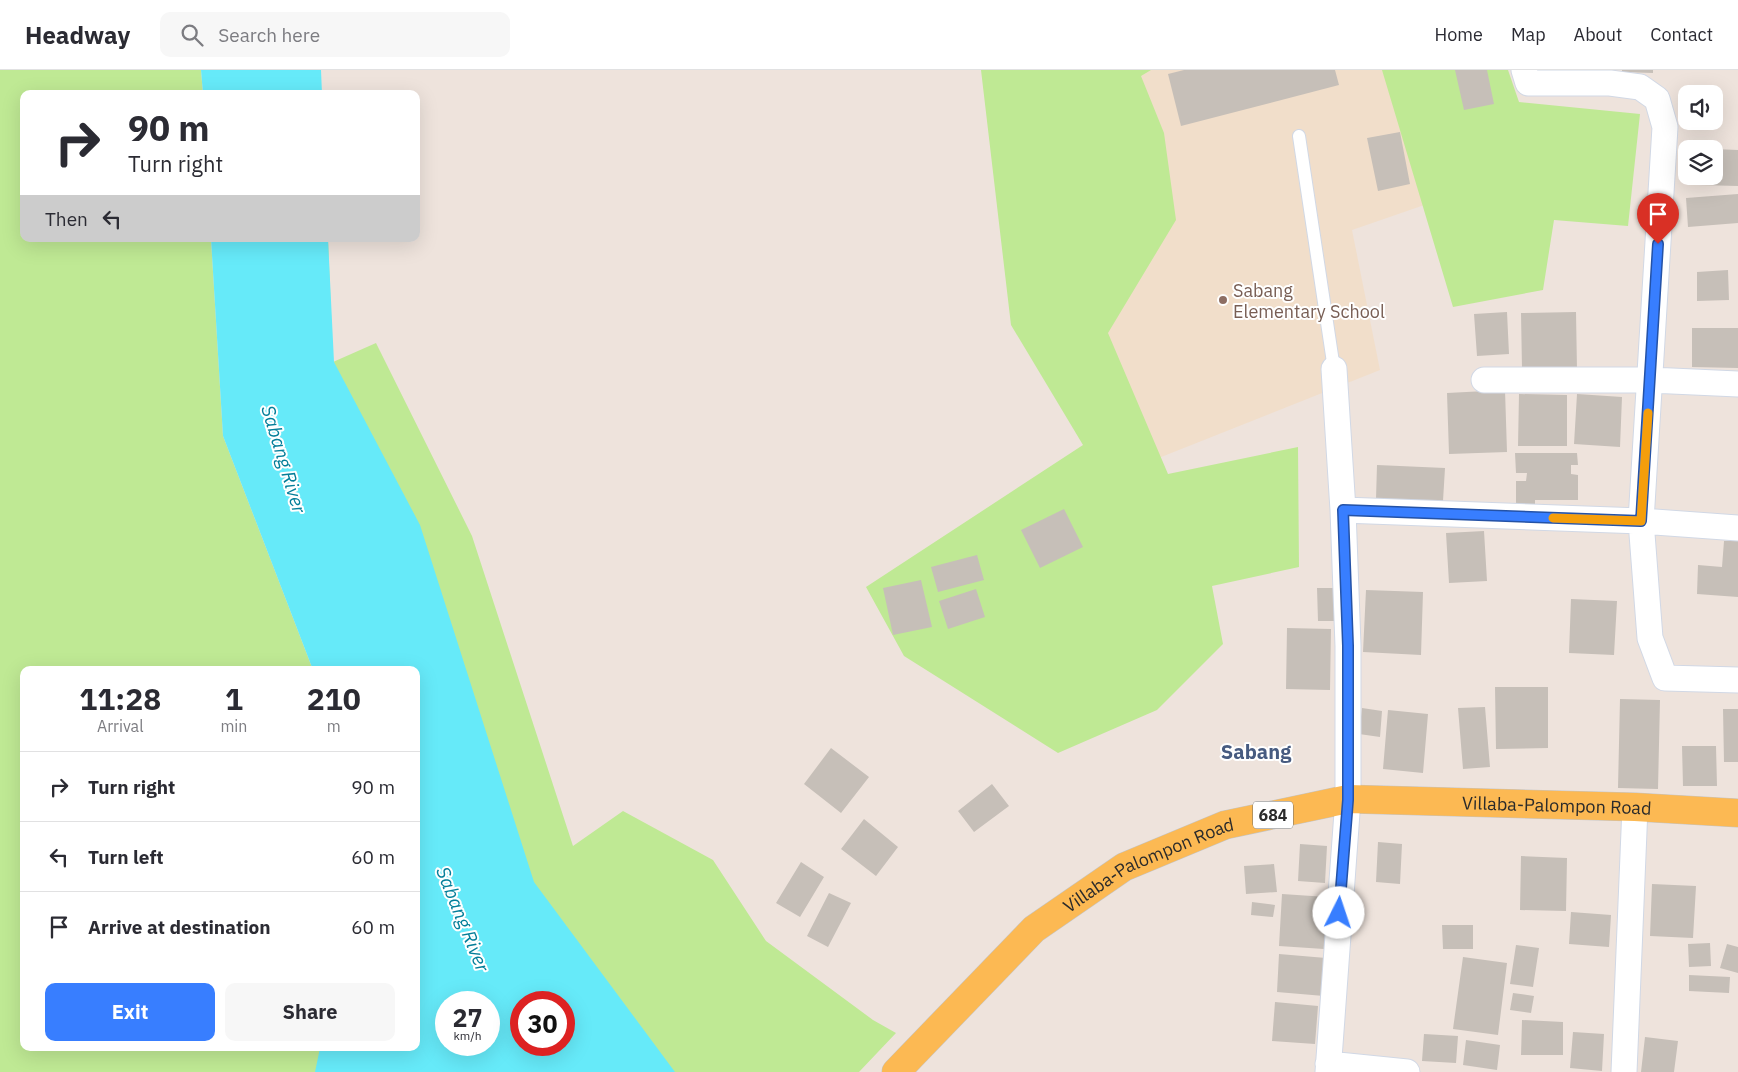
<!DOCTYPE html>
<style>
body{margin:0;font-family:"IBM Plex Sans",sans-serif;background:#f7f7f7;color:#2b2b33;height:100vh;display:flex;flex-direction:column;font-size:19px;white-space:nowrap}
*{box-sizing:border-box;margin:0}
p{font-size:16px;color:#7c7c81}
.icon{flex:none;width:28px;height:28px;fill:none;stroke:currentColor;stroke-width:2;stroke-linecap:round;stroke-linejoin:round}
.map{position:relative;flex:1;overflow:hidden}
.sheet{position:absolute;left:20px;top:596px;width:400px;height:385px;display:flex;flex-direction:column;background:#fff;border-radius:10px;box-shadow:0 5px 20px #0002}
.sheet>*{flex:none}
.banner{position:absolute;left:20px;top:20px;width:400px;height:152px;border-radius:10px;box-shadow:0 5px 20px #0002;background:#fff;color:#2b2b33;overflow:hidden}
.controls{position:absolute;left:1678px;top:15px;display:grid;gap:10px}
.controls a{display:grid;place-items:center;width:45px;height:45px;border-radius:10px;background:#fff;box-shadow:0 5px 20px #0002;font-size:25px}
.speed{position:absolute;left:435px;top:921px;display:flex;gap:10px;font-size:25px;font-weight:700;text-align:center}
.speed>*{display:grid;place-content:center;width:65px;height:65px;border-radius:50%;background:#fff;box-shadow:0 5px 20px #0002;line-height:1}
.speed small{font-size:12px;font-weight:400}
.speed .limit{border:8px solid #d22;background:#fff;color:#111}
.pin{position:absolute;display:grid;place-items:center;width:42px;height:42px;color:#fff;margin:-51px -21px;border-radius:50% 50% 50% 0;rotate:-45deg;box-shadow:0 0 5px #0007}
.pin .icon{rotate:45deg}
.me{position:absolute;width:55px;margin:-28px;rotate:4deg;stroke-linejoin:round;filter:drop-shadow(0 0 4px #0008)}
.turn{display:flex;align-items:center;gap:18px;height:105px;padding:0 25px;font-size:22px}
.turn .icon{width:65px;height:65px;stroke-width:2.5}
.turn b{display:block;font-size:35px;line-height:42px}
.then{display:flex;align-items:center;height:48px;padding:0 25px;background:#0003;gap:10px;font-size:19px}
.eta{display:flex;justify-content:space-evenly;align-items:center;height:85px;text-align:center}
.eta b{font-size:30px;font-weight:700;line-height:35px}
.primary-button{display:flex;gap:10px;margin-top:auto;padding:10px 25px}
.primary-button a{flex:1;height:58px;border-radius:10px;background:#387eff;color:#fff;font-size:20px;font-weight:700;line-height:58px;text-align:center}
.primary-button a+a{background:#f7f7f7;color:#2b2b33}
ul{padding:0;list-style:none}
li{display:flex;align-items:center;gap:15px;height:70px;padding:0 25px;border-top:1px solid #e1e1e2}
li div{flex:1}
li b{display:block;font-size:19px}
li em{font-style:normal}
header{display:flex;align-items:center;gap:30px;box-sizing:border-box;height:70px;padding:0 25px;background:#fff;border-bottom:1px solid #e1e1e2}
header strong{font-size:24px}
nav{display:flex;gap:28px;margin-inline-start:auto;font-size:18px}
.search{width:350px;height:45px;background:#f7f7f7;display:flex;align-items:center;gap:12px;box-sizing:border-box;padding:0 18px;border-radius:10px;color:#7c7c81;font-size:19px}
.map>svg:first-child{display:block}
.education{fill:#f1deca}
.green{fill:#bfe994}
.water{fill:#66eaf9;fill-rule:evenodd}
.building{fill:#c6bfb8}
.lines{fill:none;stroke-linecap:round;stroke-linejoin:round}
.lane-casing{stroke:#d1d8e5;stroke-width:14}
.street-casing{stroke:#d1d8e5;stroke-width:27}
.primary-casing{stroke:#c4c4c4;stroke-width:29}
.lane{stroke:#fff;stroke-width:12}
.street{stroke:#fff;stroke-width:25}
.primary{stroke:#fcb953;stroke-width:28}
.route-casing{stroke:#2452a6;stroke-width:12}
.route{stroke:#387eff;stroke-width:9}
.slow{stroke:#f59e0b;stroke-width:9}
.education-dot{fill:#8d6e63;stroke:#fff;stroke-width:2}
.labels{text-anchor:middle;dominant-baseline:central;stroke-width:4;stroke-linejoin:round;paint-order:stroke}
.shield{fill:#fff;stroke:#6b6b6b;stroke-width:1}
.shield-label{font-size:16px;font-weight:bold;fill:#2b2b2b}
.education-label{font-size:18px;fill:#785e54;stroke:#fff;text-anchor:start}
.street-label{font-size:18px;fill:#2b2b2b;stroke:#fff}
.water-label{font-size:19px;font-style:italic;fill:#047e99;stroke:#fff}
.quarter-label{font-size:20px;font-weight:bold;fill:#475b80;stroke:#fff}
</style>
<header>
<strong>Headway</strong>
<div class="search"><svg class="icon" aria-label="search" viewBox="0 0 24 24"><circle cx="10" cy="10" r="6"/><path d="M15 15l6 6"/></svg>Search here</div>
<nav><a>Home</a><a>Map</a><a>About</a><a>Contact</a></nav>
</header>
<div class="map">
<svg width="1738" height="1002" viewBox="0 0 1738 1002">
<rect width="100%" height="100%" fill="#eee3dc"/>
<path class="education" d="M1011,0H1395L1436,131L1352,160L1380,300L1131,399Z"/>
<path class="green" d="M0,0H201L203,24H24V169H211L223,366L313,600H24V978H416L446,932V975L490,1002H0Z
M981,0H1151L1141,6L1164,63L1176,150L1108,263L1168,404L1298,377L1299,497L1212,516L1223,574L1157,640L1058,683L904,586L866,517L1083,375L1011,255Z
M1382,0H1508L1519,32L1640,44L1628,156L1554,150L1543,220L1453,237Z
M297,169H328L333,292L376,273L472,466L573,776L623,741L713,790L766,871L873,950L896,963L859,1002H578L564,975V932L384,482Z"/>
<path class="water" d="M201,0H321L322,24H203Z
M211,169H328L334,292L420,455L534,812L675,1002H315L320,978H416V600H313L223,366ZM446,932H489V975H446ZM521,932H564V975H521Z"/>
<path class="building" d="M1184,0H1335L1339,15L1181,56L1168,4Z
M1455,0H1487L1494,34L1464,40Z
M1622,0H1653V3L1622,2Z
M1400,62L1410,114L1378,121L1367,68Z
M1714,79L1738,80V116L1699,115V106H1714Z
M1738,124V153L1688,157L1686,128Z
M1728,200L1729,230L1697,231V202Z
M1507,242L1509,284L1477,286L1474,244Z
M1576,242L1577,300L1522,299L1521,243Z
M1692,258H1738V298L1692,297Z
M1505,320L1507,382L1449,384L1447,323Z
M1519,324L1567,325V376H1518Z
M1577,324L1622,327L1620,377L1574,374Z
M1515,383H1577L1578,395H1571V404L1578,405V430H1535V435L1516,436V411H1526L1527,403H1516Z
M1377,395L1445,398L1443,431L1376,429Z
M1064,439L1083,477L1040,498L1021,460Z
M1484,461L1487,511L1449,513L1446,463Z
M1724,471H1738V527L1697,524L1698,495L1722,497Z
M977,485L984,510L938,522L931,497Z
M921,510L932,557L893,565L883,518Z
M1317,518H1337V551H1318Z
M976,519L985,547L948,559L939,531Z
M1366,520L1423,522L1421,585L1363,582Z
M1571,529L1617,531L1614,585L1569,583Z
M1287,558L1331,559L1330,620L1286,619Z
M1495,617H1548V678L1496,679Z
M1620,629L1660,630L1658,719L1618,718Z
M1485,637L1490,697L1463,699L1458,638Z
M1362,638L1382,641L1380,667L1359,664Z
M1723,639H1738V692H1724Z
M1388,640L1428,644L1423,703L1383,699Z
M1682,676H1716L1717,716H1683Z
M831,678L869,707L841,743L804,714Z
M992,714L1009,736L974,762L958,741Z
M864,749L898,777L876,806L841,779Z
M1378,772L1402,774L1400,814L1376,812Z
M1300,774L1327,776L1325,813L1298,811Z
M1521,786L1567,788L1566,841L1520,840Z
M801,792L824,807L800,847L776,833Z
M1274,794L1277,822L1246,824L1244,796Z
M1652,814L1696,816L1693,868L1650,866Z
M829,823L851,833L828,877L807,866Z
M1282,824L1327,827L1324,879L1279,876Z
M1252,832L1275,835L1273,847L1251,845Z
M1571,842L1611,845L1609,877L1569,874Z
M1442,855H1473V879H1443Z
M1710,873L1711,896L1689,897L1688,874Z
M1727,874L1738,877V903L1720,898Z
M1516,875L1539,878L1533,917L1510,914Z
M1279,884L1326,888L1324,926L1277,922Z
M1463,887L1507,893L1498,965L1453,959Z
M1689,905L1730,907L1729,923L1689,921Z
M1513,923L1534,926L1531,943L1510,940Z
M1275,932L1318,936L1315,974L1272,971Z
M1522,950L1563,952V985H1521Z
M1573,962L1604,964L1602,1001L1570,998Z
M1424,964L1458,966L1456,993L1422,991Z
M1645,967L1678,971L1674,1002H1641Z
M1466,970L1500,975L1497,1000L1463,995Z"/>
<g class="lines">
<defs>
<path id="lane" d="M1299,66L1334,299"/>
<path id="street" d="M1524,0L1528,13H1610L1640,17L1657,29L1665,57L1641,451L1650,568L1665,608L1738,610
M1484,310H1650L1738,314
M1343,440L1641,451L1738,458
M1328,994L1407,1002
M1328,1002L1348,729V576L1343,440L1334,299
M1624,1002L1635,737"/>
<g id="primary">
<path id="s1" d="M896,1002L1034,859L1124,797L1225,755L1348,729L1635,737L1738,743"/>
</g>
</defs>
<use href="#lane" class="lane-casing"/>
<use href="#street" class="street-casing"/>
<use href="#primary" class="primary-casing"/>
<use href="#lane" class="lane"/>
<use href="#street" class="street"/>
<use href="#primary" class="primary"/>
</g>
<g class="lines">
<defs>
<path id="route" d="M1339,843L1348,730V576L1343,440L1641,451L1658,174"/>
</defs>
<use href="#route" class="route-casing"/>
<use href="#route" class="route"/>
<path class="slow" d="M1553,448L1641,451L1648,343"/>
</g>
<circle class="education-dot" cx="1223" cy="230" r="5"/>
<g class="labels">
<rect class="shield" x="1253" y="731.5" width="40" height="27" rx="4"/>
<g class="shield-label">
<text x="1273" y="745">684</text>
</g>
<g class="education-label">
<text x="1233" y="220">Sabang<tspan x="1233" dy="21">Elementary School</tspan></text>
</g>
<g class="street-label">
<text stroke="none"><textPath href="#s1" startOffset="752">Villaba-Palompon Road</textPath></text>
<text stroke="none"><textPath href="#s1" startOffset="331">Villaba-Palompon Road</textPath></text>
</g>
<g class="water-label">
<text transform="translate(284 389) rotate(73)">Sabang River</text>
<text transform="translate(463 849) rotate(68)">Sabang River</text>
</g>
<g class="quarter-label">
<text x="1256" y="681">Sabang</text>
</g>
</g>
</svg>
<div class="controls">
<a><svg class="icon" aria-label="sound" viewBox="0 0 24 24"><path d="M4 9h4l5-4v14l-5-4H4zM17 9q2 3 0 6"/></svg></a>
<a><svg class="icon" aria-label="layers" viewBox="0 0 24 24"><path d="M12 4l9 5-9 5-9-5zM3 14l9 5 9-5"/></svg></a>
</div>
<div class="speed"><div>27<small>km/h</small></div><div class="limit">30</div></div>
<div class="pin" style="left:1658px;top:174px;background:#d93025"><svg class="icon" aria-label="arrive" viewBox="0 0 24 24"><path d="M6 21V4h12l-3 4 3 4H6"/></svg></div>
<svg class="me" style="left:1339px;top:843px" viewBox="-20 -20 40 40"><circle r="19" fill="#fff"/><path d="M0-13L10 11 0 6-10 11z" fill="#387eff"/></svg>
<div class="banner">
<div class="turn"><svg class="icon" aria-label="right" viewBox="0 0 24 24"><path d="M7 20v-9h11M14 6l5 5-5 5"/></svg><div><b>90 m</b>Turn right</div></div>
<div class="then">Then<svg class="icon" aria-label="left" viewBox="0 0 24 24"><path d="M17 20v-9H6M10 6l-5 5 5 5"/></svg></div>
</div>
<section class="sheet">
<div class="eta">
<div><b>11:28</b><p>Arrival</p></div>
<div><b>1</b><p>min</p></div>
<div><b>210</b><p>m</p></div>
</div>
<ul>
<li><svg class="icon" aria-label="right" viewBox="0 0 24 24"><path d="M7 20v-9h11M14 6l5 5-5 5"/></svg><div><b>Turn right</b></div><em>90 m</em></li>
<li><svg class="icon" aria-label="left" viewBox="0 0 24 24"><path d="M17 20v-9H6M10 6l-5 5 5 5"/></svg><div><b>Turn left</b></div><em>60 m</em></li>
<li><svg class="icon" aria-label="arrive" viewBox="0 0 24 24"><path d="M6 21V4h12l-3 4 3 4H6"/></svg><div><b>Arrive at destination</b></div><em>60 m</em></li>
</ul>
<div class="primary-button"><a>Exit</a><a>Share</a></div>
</section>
</div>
